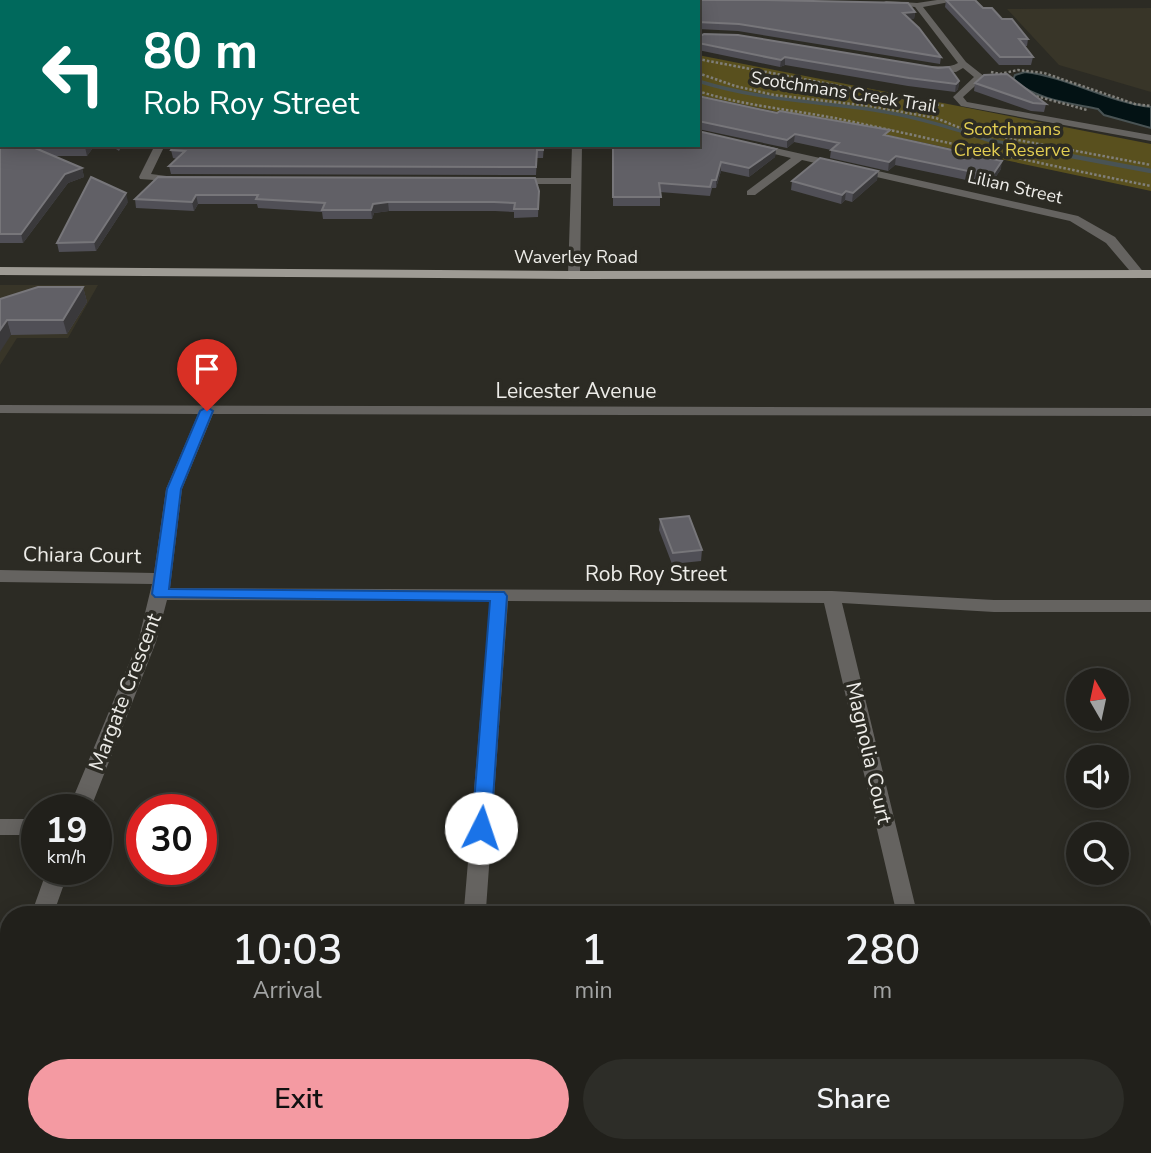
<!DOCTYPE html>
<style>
body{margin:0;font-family:"Nunito Sans",sans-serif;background:#2d2d28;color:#f1f3f6;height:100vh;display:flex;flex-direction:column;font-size:26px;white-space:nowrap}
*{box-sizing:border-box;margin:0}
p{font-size:23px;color:#a2a3a3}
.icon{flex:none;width:38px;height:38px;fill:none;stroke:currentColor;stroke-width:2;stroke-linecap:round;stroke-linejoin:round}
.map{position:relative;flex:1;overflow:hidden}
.drawer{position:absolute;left:0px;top:906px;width:1152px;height:247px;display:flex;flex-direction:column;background:#21201b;border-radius:28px 28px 0 0;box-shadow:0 4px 18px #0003,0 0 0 2px #3e3e3a}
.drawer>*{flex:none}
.hud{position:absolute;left:0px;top:0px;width:700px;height:147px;box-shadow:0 4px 18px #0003,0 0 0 2px #3e3e3a;background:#00695c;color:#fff;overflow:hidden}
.needle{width:46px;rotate:351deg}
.tools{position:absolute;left:1066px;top:668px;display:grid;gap:14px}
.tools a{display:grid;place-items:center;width:63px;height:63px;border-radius:50%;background:#21201b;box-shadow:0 4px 18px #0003,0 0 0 2px #3e3e3a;font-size:35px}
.speed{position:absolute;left:21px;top:794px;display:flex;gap:14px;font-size:35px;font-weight:700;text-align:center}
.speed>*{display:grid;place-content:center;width:91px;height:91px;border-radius:50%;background:#21201b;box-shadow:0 4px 18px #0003,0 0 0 2px #3e3e3a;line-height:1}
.speed small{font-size:18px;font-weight:400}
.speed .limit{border:10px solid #d22;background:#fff;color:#111}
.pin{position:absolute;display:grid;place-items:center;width:60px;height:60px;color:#fff;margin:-72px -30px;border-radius:50% 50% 50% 0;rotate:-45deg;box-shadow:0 0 7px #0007}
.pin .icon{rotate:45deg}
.me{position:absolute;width:77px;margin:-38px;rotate:4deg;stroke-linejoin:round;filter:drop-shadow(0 0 5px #0008)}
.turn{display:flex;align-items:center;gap:24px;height:147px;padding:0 28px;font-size:32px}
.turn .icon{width:91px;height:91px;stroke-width:2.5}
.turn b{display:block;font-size:49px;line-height:60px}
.eta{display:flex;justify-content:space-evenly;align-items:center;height:119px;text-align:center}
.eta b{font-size:42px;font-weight:600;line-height:49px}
.action{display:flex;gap:14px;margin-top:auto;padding:14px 28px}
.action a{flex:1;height:80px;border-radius:42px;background:#f49aa2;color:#111;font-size:28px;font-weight:600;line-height:80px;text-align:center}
.action a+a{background:#2d2d28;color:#f1f3f6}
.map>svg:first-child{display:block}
.built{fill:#383528}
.green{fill:#59501e}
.water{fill:#031214;stroke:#495354;stroke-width:2}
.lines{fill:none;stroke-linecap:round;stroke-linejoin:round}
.stream-far1{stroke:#495354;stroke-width:3.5}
.stream{stroke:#495354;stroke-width:4.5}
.path{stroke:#81807b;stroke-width:2.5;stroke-dasharray:2.5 2;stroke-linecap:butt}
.street{fill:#656360;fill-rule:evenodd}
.primary{fill:#9e9b94;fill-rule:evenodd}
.wall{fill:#504f56}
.shaded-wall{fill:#3a393b}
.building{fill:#616066;stroke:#77767a;stroke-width:2}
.route{fill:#1a73e8;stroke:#114b97;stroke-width:2}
.labels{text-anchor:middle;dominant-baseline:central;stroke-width:7;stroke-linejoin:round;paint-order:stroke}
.far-street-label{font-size:18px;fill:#edece8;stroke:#2c2b24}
.far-park-label{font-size:18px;fill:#e2cd52;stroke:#2c2b24}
.street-label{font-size:21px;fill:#edece8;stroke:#2c2b24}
</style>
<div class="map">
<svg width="1151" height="1153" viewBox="0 0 1151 1153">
<rect width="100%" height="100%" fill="#2c2b24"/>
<path class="built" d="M1151,8V92L1059,65L1007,9Z
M0,285H98L68,338H17L0,365Z"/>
<path class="green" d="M698,55L1151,144V191L698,95Z"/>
<path class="water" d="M1025,72C1068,77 1107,102 1151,107V128L1104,115L1098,109C1069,103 1037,100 1013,80L1015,75Z"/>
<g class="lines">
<path class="stream-far1" d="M432,0L434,2
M179,2L183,0
M698,81C759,100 812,101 874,110C908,115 941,125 974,135"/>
<path class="stream" d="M968,133L996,142L1151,171"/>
<path class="path" d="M478,0L485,2
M153,2L161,0
M196,2L198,0
M698,59L945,106
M991,72L1000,74L1018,70L1044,73L1135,104L1151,106
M698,73L735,86L774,95L869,106L936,118L958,127L1007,138L1151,165
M698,91C747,107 799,110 849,121C950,143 1050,166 1151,186
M1032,95L1087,110"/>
<path class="street" d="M937,0H960L923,7L966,62L985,77L963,97L967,102L1151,135V141L961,106L953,97L974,77L963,68L956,72L924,71L922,69C933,63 947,70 958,63L915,7L882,3L886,1L917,3Z
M753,143L1078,216L1115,237L1145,274L1143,277H1135L1106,243L1070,221L802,160L755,195H747V191L791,158L749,148V144Z
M155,145H165L151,174L182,178V182L140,179L139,177Z
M572,145H582L580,275L574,279L568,275L571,184H514L508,181L514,178H571Z
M0,405L1151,408V416L213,414L182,489L170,588L832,591L994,600H1151V612H994L842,603L916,909L913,915H897L824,603L508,601L486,909L483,915H467L464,909L490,601L167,600L156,642L90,810H68L138,642L152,584L0,582V570L154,573L166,489L198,414L0,413Z
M0,819H37V835H0Z
M47,870H69L53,915H31Z
M9,991V1033L0,1036V995Z"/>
<path class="primary" d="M93,0H102L92,2Z
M2,102V110H0V103Z
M0,267L574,271L1151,270V278L574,279L0,275Z"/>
</g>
<path class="wall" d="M517,0H765L915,12L914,19H909L941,57L940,64L738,31L698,29V2H524Z
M946,0L983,8L1002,19L1028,39L1027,46H1024L1033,57L1031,65H999L945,7Z
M698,37L959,81L958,89L955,92L908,86L785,65L780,67L698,50Z
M975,83L1046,104L1044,112L1031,111L974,91Z
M698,96L889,136L1001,169L990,185L895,165L888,171L830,158L831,150L794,142L787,148L698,129Z
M2,145H95L87,156H55L82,168L84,177L68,183L23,243H0V146Z
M110,145H122L119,151Z
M544,145L543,158H537L536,175L171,174L169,166L177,159L173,158L171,150Z
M613,145L776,149L775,157L749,177L721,171L716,188H712L710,196L660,192V206H613Z
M878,171L877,180L852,202L845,200L841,204L791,190L792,181Z
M158,177L539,191L538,217L514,218V212L495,211H389L374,213L372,219H323L322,212L258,208L257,204H198L194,211L136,208L135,199Z
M128,202L96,251L59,252L57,243Z
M83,287L87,302L67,334L11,335L0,299Z
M660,519L702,550L701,561L672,564L659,530Z"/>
<path class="shaded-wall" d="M915,12L914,19L902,20L903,13Z
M2,49V63L0,65V51Z
M785,57V65L780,67L781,60Z
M959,81L958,89L955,92L956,84Z
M795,134L794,142L787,148V140Z
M87,145H95L87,156L85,147Z
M776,149L775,157L749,177V168Z
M896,156L895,165L888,171L889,162Z
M1002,161L1001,169L990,185L992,176Z
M721,162V171L716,188V180Z
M82,168L84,177L68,183L23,243L21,234L65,174Z
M878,171L877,180L852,202L853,193Z
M846,191L845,200L841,204L842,195Z
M126,193L128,202L96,251L94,242Z
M196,195L198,204L194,211L192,202Z
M388,202L389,211L374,213L372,219L371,210L373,204Z
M83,287L87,302L67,334L63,320Z
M7,320L11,335L0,352V330Z"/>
<path class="building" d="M0,0H52L50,2H2V49L0,51Z
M223,0H334L333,2H219Z
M538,0H765L908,3L915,12L903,13L919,28L941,57L739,24L698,22V2H545Z
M946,0H975L983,8H992L1002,19H1012L1028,39H1019L1033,57H1000Z
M704,34L738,35L938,68L949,67L959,81L956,84L909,78L785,57L781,60L698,43V37Z
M1007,74L1046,104L1033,103L975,83L984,75Z
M698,96L777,113L780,111L890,130L884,135L1002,161L992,176L896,156L889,162L831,150L839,143L795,134L787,140L698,121Z
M698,131L776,149L749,168L721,162L716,180H712L710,187L659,183L661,197H613V145H698Z
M2,144V145H87L85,147L35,148L82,168L65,174L21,234H0V146Z
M174,145H543V150H537L536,167L169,166L185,151L171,150Z
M820,158L878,171L853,193L846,191L842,195L792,181Z
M91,177L126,193L94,242L57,243Z
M158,177L535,178L539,191L538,209H514L515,203L494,202H388L373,204L371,210H322L325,203L256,199L258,195H196L192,202L135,199Z
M38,287H83L63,320H7L0,330V299Z
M689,516L702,550L673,553L660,519Z"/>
<path class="route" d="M207,407L213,411L181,489L169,589L504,592L507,596L491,828L488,834L481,836L474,834L472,828L490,601L155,597L152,594L167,489L200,411Z"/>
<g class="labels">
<g class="far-street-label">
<text transform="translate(844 92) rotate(9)">Scotchmans Creek Trail</text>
<text transform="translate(1015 187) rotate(13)">Lilian Street</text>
<text x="576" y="257">Waverley Road</text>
</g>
<g class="far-park-label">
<text x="1012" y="129">Scotchmans<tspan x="1012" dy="21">Creek Reserve</tspan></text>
</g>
<g class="street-label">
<text x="576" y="391">Leicester Avenue</text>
<text transform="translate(82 555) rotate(1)">Chiara Court</text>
<text x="656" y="574">Rob Roy Street</text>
<text transform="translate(125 692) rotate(-69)">Margate Crescent</text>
<text transform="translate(869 753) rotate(77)">Magnolia Court</text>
</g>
</g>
</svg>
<div class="tools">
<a><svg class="needle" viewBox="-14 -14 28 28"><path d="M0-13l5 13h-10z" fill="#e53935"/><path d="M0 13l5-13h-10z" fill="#a2a3a3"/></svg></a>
<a><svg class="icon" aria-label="sound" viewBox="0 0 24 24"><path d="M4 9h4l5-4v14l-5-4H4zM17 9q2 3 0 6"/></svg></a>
<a><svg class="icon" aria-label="search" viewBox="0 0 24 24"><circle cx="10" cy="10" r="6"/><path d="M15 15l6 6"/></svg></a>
</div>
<div class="speed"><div>19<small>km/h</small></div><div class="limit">30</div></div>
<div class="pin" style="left:207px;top:411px;background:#d93025"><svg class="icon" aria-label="arrive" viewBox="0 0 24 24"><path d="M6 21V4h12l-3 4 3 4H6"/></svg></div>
<svg class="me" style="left:481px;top:828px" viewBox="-20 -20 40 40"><circle r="19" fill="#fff"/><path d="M0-13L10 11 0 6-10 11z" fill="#1a73e8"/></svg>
<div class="hud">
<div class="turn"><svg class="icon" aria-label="left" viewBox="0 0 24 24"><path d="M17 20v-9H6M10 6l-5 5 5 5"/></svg><div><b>80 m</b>Rob Roy Street</div></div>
</div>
<section class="drawer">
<div class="eta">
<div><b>10:03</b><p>Arrival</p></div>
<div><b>1</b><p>min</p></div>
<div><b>280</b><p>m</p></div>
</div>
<div class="action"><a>Exit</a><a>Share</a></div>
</section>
</div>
